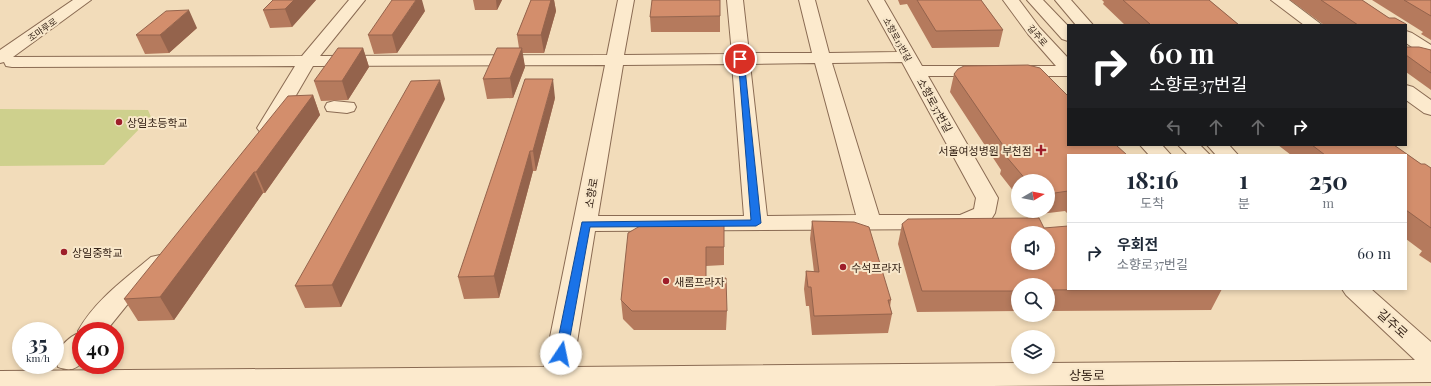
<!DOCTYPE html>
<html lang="ko">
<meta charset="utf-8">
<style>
body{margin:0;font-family:"Playfair Display","Noto Sans KR",serif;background:#f2f2f3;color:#1f2937;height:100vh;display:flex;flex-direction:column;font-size:15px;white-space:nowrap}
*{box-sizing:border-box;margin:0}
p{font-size:13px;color:#747a83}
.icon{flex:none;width:22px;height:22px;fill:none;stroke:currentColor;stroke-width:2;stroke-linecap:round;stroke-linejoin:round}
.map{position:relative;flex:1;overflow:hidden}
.side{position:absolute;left:1067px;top:154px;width:340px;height:136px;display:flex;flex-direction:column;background:#fff;border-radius:0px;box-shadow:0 2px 6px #0003}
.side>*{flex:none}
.hud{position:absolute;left:1067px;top:24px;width:340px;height:122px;border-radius:0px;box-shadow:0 2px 6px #0003;background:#202124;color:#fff;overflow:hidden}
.needle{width:26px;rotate:80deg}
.controls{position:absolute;left:1011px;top:174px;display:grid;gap:8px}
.controls a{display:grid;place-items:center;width:44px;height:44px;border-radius:50%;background:#fff;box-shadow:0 2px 6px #0003;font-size:20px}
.speed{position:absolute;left:12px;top:322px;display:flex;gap:8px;font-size:20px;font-weight:700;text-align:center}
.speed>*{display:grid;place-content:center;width:52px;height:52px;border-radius:50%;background:#fff;box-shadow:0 2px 6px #0003;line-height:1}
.speed small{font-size:10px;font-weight:400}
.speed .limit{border:6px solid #d22;background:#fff;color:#111}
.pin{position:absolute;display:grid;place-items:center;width:34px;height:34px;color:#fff;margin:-17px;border:2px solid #fff;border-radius:50%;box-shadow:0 1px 4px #0007}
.me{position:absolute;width:44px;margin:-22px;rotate:11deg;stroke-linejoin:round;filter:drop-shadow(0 0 3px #0008)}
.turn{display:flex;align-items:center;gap:14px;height:84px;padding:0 16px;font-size:18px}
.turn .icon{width:52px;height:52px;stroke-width:2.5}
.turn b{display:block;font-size:28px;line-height:34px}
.lanes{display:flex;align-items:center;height:38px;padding:0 16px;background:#0003;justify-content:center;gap:20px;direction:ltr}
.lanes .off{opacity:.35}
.eta{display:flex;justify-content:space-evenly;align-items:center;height:68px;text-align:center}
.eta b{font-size:24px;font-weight:700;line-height:28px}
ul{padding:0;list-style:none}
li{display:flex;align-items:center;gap:12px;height:60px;padding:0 16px;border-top:1px solid #e0e1e3}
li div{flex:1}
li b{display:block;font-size:15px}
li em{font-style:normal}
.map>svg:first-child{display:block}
.green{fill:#ced08d}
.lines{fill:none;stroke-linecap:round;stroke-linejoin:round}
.minor-casing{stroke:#8a6b53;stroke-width:2}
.minor{fill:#fceacd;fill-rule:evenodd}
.wall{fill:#b57a5d}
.shaded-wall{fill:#94634c}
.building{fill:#d38e6c;stroke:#94634c;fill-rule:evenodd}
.route{fill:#1a73e8;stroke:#114b97}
.poi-dot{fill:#9e1e2a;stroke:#f8e7ca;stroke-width:1.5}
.labels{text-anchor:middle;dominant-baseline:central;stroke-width:4;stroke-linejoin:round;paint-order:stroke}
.far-street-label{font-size:9px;fill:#372519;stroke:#f8e7ca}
.street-label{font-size:11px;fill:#372519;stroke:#f8e7ca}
.poi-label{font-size:11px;fill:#372519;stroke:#f8e7ca;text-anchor:start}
.near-street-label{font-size:13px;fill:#372519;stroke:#f8e7ca}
</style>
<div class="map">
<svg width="1431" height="386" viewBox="0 0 1431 386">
<rect width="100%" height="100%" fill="#f2dcba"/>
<path class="green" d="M0,109L148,110L151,117L104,165L0,166Z"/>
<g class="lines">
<defs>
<path id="minor" d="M73,0H91L13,57L302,56L349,0H365L320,56L607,55L618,0H634L624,55L732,54L727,0H743L749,53H812L799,0H815L829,53L897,52L868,0H884L922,66H1056L1028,34L1003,0H1019L1040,28L1068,58V76H928L998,198L995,213L992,218L963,229L595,231L573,367L1018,363V367H1048V363L1415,360L1346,295L1342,289H1371L1431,342V382L991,386H0V371L544,367L605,65L313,66L277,128L274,132L267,134L260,132L257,128L295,66L12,67L6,66L4,62L0,63V50ZM902,62L976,198L974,209L960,215H879L832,63ZM815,63L856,215L767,216L750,64ZM732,64L744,216H598L623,65Z
M1027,0H1043L1068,26V41L1062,39Z
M1055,0H1071L1093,25H1076Z
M1271,0H1289L1322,25H1304Z
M1406,31L1412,33L1431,45V57L1425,56L1406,43Z
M1406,85L1413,87L1431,100V115L1424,113L1406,100Z
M334,101L354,103L356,107L354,111L347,113L327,111L325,107L327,103Z
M1140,145H1162L1171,155H1149Z
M1178,145H1200L1210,155H1188Z
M1207,145H1229L1238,155H1216Z
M160,255L169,257L172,263L169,269L127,305L106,331H81V363C75,371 67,370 58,367L55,357C60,347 68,337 79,333L78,331C95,300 125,279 151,257Z"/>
</defs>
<use href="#minor" class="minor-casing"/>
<use href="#minor" class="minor"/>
</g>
<path class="wall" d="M273,0H316L292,27L270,28L263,10Z
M473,0H502L497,10H475Z
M531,0H554L556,11L544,53H522L525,67L513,98L487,99L483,79L519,48L517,35Z
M898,0H981L1003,30L999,47L932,48L907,4L900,5Z
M1102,0H1209L1239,25H1125L1103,4L1104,2Z
M1290,0H1362L1389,18L1405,25H1324Z
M1372,0H1431V40L1421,34L1423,32Z
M425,11L397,53L374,54L368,35Z
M720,16V32H651L650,17Z
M197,28L169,53L145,54L136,35Z
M1406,47L1431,50V90L1406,72Z
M363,48L369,67L348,100L321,101L314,81Z
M954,74L1068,155V214L1065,211L1032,215L1029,211H1048V181H1018V197L1000,174L1001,170L950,92Z
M313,95L320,115L265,193H263L174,320L138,321L124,299Z
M555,98L536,171H533L499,298L464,299L458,277Z
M445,99L341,307L305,308L295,286Z
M1278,145H1394L1421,164L1431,168V263L1419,255L1422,251L1406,239V155H1291Z
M812,221L891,300L890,307L892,314L888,333L812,335L809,306H806L804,289L806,271L814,272L810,239Z
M724,222V265L706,266V278L727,311L726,330H634L623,319L621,300Z
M902,224L1044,228L1068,289H1222L1211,310L1048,311V285H1018V311L917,312L898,244Z"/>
<path class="shaded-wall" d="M294,0H316L292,27L285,9Z
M416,0H422L425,11L397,53L392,35Z
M496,0H502L497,10Z
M551,0H554L556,11L544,53L541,35Z
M189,10L197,28L169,53L160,35Z
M363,48L369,67L348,100L342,81Z
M522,48L525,67L513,98L510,78Z
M553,79L555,98L536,171L533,151Z
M440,80L445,99L341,307L332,285Z
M313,95L320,115L265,193L256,172Z
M530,151L533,171L499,298L494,276Z
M254,172L263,193L174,320L160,297Z"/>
<path class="building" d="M273,0H294L285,9L263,10Z
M392,0H416L392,35H368Z
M531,0H551L541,35H517Z
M652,0H720V16L650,17Z
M917,0H981L1003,30L936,31Z
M1123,0H1209L1239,25H1151Z
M1321,0H1362L1389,18H1395L1406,24L1405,25H1358Z
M1404,0H1431V16Z
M189,10L160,35H136L166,11Z
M1406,47H1419L1431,50V73L1406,55Z
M338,48H363L342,81H314Z
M497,48H522L510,78L483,79Z
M1028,65L1040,68L1068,96V145H1116L1127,155H1068V191L1048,194V181H1027L1005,155L1009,154L954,74L958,69L964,66Z
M525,79H553L533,151H530L494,276L458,277Z
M440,80L332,285L295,286L411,81Z
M313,95L256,172H254L160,297L124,299L288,96Z
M1312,145H1394L1421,164H1425L1431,168V228L1406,210V155H1325Z
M1039,218L1044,228L1068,226V289H1175L1048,290V285H1018V291H922L902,224L908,219ZM1018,233H1048V263H1018Z
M812,221L854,222L869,227L891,300H888L892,314L814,316L811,287H808L806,271L819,272Z
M724,222V247H706V278H726L727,311H632L621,300L628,233L645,223Z"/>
<path class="route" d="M738,57L744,59L761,223L756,226L590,227L567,354L565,358H557L555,354L582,222L751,220Z"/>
<g class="poi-dot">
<circle cx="119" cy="122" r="4"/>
<path d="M1039 144h4v4h4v4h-4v4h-4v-4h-4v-4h4z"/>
<circle cx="64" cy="252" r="4"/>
<circle cx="843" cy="267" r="4"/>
<circle cx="666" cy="281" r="4"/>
</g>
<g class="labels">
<g class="far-street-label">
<text transform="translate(42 29) rotate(-35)">조마루로</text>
<text transform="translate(1038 35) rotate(49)">길주로</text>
<text transform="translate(898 39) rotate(61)">소향로13번길</text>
</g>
<g class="street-label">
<text transform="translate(935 105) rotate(61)">소향로37번길</text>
<text transform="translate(591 193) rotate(-80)">소향로</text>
</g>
<g class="poi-label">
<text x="127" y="122">상일초등학교</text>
<text x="1032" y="150" text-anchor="end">서울여성병원 부천점</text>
<text x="72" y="252">상일중학교</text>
<text x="851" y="267">수석프라자</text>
<text x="674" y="281">새롬프라자</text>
</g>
<g class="near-street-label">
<text transform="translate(1393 323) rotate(42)">길주로</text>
<text x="1087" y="374">상동로</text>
</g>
</g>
</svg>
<div class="controls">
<a><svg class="needle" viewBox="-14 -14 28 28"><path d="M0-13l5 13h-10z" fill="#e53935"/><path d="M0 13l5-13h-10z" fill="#747a83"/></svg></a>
<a><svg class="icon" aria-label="sound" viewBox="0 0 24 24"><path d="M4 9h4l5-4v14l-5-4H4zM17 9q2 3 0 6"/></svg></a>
<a><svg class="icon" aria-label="search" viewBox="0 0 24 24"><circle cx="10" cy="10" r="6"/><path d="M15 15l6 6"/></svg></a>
<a><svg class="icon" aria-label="layers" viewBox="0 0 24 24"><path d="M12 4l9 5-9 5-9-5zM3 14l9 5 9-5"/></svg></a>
</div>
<div class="speed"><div>35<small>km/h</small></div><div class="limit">40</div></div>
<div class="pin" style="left:740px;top:59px;background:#d93025"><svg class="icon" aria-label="arrive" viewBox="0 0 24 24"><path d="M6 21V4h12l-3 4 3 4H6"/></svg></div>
<svg class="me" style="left:561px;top:354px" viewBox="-20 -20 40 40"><circle r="19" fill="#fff"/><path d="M0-13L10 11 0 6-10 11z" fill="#1a73e8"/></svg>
<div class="hud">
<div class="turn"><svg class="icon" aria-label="right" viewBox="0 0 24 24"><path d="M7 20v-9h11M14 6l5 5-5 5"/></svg><div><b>60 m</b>소향로37번길</div></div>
<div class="lanes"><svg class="icon off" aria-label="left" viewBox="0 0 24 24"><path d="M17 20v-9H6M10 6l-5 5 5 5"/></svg><svg class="icon off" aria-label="ahead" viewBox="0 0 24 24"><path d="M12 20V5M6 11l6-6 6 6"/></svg><svg class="icon off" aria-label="ahead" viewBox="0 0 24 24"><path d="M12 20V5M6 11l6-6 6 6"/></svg><svg class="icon" aria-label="right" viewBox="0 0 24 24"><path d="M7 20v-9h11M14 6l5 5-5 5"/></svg></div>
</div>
<section class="side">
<div class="eta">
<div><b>18:16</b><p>도착</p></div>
<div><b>1</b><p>분</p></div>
<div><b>250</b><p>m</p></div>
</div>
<ul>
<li><svg class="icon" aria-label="right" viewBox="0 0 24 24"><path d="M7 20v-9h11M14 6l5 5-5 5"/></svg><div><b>우회전</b><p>소향로37번길</p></div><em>60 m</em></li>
</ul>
</section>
</div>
